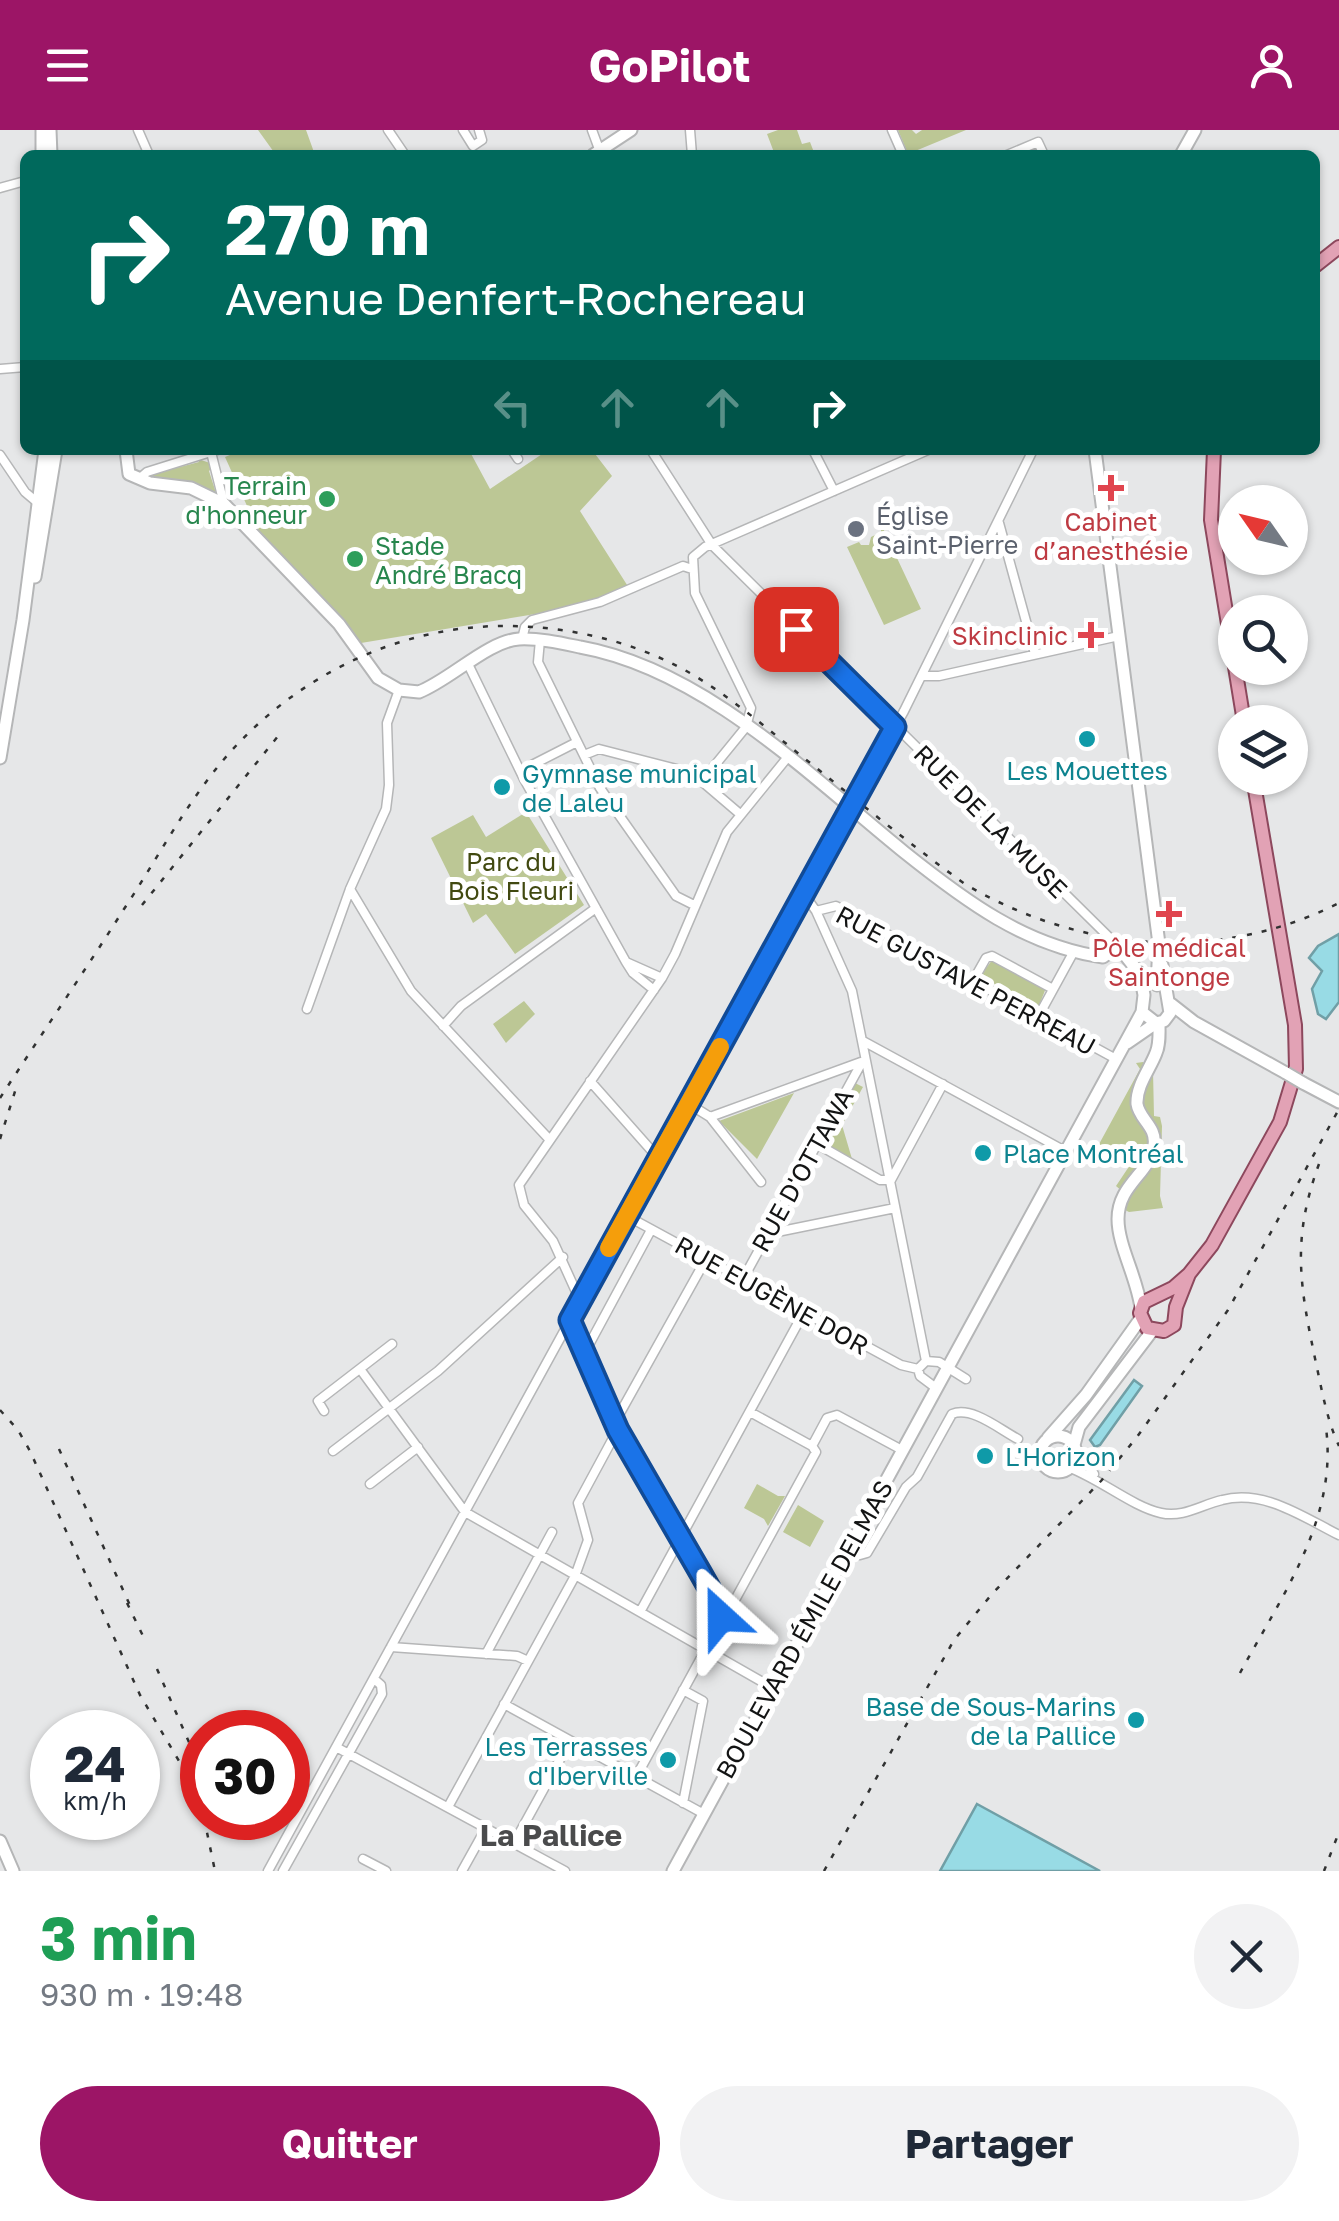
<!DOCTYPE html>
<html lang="fr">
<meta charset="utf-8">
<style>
body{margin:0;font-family:"Golos Text",sans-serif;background:#f2f2f3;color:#1f2937;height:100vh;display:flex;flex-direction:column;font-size:38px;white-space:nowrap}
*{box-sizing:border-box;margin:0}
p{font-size:32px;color:#747a83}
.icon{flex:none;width:55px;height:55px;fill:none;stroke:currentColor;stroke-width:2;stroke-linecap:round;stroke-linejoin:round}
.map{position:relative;height:1741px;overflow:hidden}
.side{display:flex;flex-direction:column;background:#fff;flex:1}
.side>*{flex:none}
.top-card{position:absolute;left:20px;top:20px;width:1300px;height:305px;border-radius:15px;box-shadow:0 2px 8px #0004;background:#00695c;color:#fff;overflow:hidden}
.needle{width:65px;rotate:304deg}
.fabs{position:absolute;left:1218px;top:355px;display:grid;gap:20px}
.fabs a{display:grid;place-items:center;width:90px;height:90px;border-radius:50%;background:#fff;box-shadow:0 2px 8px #0004;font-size:50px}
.speed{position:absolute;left:30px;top:1580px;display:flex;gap:20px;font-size:50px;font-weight:700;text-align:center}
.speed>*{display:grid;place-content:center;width:130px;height:130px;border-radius:50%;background:#fff;box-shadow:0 2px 8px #0004;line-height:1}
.speed small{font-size:25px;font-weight:400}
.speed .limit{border:15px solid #d22;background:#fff;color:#111}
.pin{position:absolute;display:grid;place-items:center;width:85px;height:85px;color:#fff;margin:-42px;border-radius:20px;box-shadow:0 5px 15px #0006}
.me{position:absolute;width:110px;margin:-55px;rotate:336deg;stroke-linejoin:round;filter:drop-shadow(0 0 8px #0008)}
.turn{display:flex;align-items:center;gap:35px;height:210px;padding:0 40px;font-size:45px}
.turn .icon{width:130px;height:130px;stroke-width:2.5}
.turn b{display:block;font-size:70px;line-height:85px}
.lanes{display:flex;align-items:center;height:95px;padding:0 40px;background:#0003;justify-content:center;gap:50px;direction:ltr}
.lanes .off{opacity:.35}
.round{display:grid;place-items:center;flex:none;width:105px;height:105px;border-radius:52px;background:#f2f2f3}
.headline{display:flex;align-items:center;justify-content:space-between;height:170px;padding:0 40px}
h1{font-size:60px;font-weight:700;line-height:75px;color:#1e9e55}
.action{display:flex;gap:20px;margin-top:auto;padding:20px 40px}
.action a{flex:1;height:115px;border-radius:60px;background:#9c1566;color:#fff;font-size:40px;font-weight:700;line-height:115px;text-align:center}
.action a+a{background:#f2f2f3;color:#1f2937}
header{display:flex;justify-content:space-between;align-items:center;height:130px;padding:0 40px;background:#9c1566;color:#fff;font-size:45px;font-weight:700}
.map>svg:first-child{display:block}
.green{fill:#bcc795}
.water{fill:#98dbe5;stroke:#709fa6;stroke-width:2.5}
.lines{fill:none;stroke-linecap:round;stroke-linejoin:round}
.street-casing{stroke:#b5b6b7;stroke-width:11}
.secondary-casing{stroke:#b5b6b7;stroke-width:15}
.primary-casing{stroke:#8d485d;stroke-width:16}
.street{stroke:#fff;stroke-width:8}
.secondary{stroke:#fff;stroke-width:11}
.primary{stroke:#e2a2b5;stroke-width:12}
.rail{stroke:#313232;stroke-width:2.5;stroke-dasharray:5 10;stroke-linecap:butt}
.secondary-bridge-casing{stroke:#b5b6b7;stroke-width:15;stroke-linecap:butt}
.secondary-bridge{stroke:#fff;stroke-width:11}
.route-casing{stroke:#114b97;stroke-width:25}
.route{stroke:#1a73e8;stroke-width:18}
.slow{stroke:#f59e0b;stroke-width:18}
.health-dot{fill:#e0444e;stroke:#fff;stroke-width:4}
.leisure-dot{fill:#2e9e5b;stroke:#fff;stroke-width:4}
.worship-dot{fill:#6b7280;stroke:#fff;stroke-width:4}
.culture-dot{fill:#0f9aa8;stroke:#fff;stroke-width:4}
.labels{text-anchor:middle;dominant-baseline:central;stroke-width:10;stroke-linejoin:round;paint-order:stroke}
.leisure-label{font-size:25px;fill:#27864d;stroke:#fff;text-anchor:end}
.worship-label{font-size:25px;fill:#5b616d;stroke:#fff;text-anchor:start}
.health-label{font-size:25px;fill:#be3a42;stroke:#fff}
.culture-label{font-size:25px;fill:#0d838f;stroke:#fff;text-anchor:start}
.street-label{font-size:25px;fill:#131414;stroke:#fff}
.park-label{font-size:25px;fill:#414910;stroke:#fff}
.quarter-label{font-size:30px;font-weight:bold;fill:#4a4b4c;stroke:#fff}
</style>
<header><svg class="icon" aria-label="menu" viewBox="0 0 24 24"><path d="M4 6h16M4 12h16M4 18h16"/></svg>GoPilot<svg class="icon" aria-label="person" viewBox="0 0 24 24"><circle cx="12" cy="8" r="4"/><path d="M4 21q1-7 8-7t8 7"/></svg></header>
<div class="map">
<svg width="1339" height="1741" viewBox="0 0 1339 1741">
<rect width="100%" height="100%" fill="#e6e7e8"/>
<path class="green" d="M258,0H306L315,25H276Z
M778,0H797L802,14L810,12L815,25H775L767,4Z
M898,0H912L916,4L922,0H966L908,24Z
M242,320H469L490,359L548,320H592L612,346L580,381L629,458L584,476L361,513L261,407L225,327Z
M198,329L210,333L212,338L209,341L216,363L193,355L153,350V344L199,332Z
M881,394L921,479L884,495L847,417L859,412L861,415H869L871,407L881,402Z
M526,682L584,775L515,824L486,784L473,793L431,708L473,685L486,707Z
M993,829L1046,858L1038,878L980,846Z
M524,871L535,884L506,913L493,894Z
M1143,932L1153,941L1154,986L1160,987L1162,996L1160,1066L1163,1078L1129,1082L1119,1077L1123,1062L1116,1056L1130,1035L1128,1021L1118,1015L1106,1018L1100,1031L1092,1027L1140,939L1136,933Z
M855,953L863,957L842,995L852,1029L822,1013Z
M794,963L757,1029L719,991Z
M757,1354L778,1366H785L768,1396L764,1389L744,1378Z
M798,1375L824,1391L810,1417L783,1402Z"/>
<path class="water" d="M1339,804V872L1326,889L1318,884L1312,859L1322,841L1309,828L1318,816Z
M1134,1250L1142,1256L1100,1315L1095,1317L1090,1310Z
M977,1674L1100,1741H940Z"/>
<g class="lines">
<defs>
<path id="street" d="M138,0L149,25
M388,0L405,25
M463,0L473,16L482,10L479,0
M592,0L599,19
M690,0L692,25
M892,0L903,25
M1007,25L1038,12L1044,25
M0,58L25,51
M0,239L25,237
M512,320L518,329
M651,320L712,415L1118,816
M813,320L834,361
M211,322L224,374
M0,325L25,362L38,373
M139,349L147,342L217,320
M999,393L1035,524
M522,509L525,497L532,490L600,472L683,436L692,439
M540,510L538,532L600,658L676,766L694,775
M468,534L524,649L626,832L662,848
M922,546H939L1119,506
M584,625L599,619L692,643L740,684
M530,636L577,612
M702,651L746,597L751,578L695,463L693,427L705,417L928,320
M350,759L411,861L549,1009
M804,764L816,781L852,861L926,1231
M816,781L836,776L1116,929
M626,832L633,843L654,860
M973,851L986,828L992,826L1053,859
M307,879L350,759L386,679L389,655L387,593L399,560
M1038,887L1073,823
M443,896L461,876L596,778
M863,911L1065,1021
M590,951L659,1029
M689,974L710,987L761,1052
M710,987L861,932
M817,1014L880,1050H891L943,954
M627,1086L901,1235L918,1239
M770,1099L777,1102L895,1078
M743,1149L862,932
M582,1168L578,1166L553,1111L524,1075L519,1055L662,848L675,824L727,702L787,628
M570,1190L618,1299L721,1482L719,1495L636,1647
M584,1224L651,1100
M360,1239L465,1382L773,1558
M936,1258L920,1246L918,1239L926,1231L939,1232L966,1249
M324,1281L318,1271L392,1214
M615,1292L706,1129
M812,1316L827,1288L837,1285L902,1320
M333,1321L438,1241L563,1127
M1076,1321L1094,1344
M1070,1338C1100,1349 1133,1377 1161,1383C1183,1388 1201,1375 1222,1370C1264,1359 1303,1387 1339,1405
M370,1354L418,1317
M848,1419L860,1425L867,1423L906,1357L917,1347L952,1284C972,1276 999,1299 1018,1309
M640,1482L804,1182
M721,1482L730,1479L816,1322L812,1316L750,1282
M391,1517L517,1526L528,1531
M486,1524L552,1402
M504,1574L704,1684
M336,1617L565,1741
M683,1673L703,1571L683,1560
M448,1677L575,1446L588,1410L578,1373L618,1299
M514,1713L570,1611
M363,1729L386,1741
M268,1741L904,581L1033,320
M283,1741L382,1564L381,1555L374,1549
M462,1741L486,1698"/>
<path id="secondary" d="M42,0V25
M50,0L51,25
M593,25L631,0
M1181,25L1195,0
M126,320L129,344L150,353L191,358L224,374L339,494L378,548L399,560L419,562C450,550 488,511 519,509C539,508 561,513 580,517C703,539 809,645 904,722C964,770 1025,816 1103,827L1118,816L1140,844L1144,865L1142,882
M1095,320L1159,814L1157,855
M35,447L56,320
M0,628L23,490L45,320
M1171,874L1194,892L1286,943
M1142,882L1156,893L1164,891L1170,883L1162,835
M1127,913L1156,893
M1303,953L1339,972
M1141,1178C1137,1147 1118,1116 1118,1089C1118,1054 1150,1044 1154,1015C1157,997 1139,989 1137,974C1136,956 1150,939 1156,923C1160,914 1159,904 1159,893
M1040 1324a18 18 0 1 1 36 0a18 18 0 1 1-36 0Z
M1048,1308L1086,1265L1141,1188
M1074,1315L1079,1297L1152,1201
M0,1711L13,1741
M673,1741L1142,882"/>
<path id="primary" d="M1315,136L1339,117
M1214,320L1211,390L1244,592
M1189,1144L1176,1177L1174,1195L1164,1201L1147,1198L1140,1183L1144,1172L1173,1158L1189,1144L1212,1115L1280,992L1296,939L1295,895L1253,648"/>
</defs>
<use href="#street" class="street-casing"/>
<use href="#secondary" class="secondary-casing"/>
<use href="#primary" class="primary-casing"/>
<use href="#street" class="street"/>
<use href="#secondary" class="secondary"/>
<use href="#primary" class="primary"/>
<path class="rail" d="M142,775L283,600
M0,968C41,905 84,842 124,779C152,737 176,692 206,652C276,556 390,494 510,496C572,497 636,512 690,543C729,566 764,596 799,624C854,668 908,713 965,754C1080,822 1218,834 1339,773
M0,1009L17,955
M1319,1034C1291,1110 1300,1157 1316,1233C1322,1261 1327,1290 1339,1316
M0,1280L18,1300L30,1321L140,1565L179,1631L202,1685
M59,1319L133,1482
M127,1473L144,1508
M157,1539L202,1642
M1240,1543C1281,1467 1338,1389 1326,1298
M204,1688L215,1741
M223,1688L233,1712
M824,1741L954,1510L992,1464L1101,1351L1137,1307L1228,1180L1339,979
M1324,1741L1339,1702"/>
<defs>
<path id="secondary-bridge" d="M1286,943L1303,953"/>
</defs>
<use href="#secondary-bridge" class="secondary-bridge-casing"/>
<use href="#secondary-bridge" class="secondary-bridge"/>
</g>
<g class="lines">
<defs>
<path id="route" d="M721,1487L717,1472L700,1442L618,1300L570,1190L895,597L796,499"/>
</defs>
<use href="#route" class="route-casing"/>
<use href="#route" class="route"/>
<path class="slow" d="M609,1118L720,917"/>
</g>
<g class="health-dot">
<path d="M1106 343h10v10h10v10h-10v10h-10v-10h-10v-10h10z"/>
<path d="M1086 490h10v10h10v10h-10v10h-10v-10h-10v-10h10z"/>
<path d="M1164 769h10v10h10v10h-10v10h-10v-10h-10v-10h10z"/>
</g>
<g class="leisure-dot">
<circle cx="327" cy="369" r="10"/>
<circle cx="355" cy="429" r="10"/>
</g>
<circle class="worship-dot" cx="856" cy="399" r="10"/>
<g class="culture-dot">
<circle cx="1087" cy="609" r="10"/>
<circle cx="502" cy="657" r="10"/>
<circle cx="983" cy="1023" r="10"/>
<circle cx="985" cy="1326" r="10"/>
<circle cx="1136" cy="1590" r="10"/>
<circle cx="668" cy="1630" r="10"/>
</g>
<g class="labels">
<g class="leisure-label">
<text x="307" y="355">Terrain<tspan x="307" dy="29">d'honneur</tspan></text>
<text x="375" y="415" text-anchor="start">Stade<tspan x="375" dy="29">André Bracq</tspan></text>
</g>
<g class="worship-label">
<text x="876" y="385">Église<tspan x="876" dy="29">Saint-Pierre</tspan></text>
</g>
<g class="health-label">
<text x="1111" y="391">Cabinet<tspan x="1111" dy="29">d’anesthésie</tspan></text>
<text x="1068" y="505" text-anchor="end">Skinclinic</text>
<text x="1169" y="817">Pôle médical<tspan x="1169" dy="29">Saintonge</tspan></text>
</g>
<g class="culture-label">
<text x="1087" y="640" text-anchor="middle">Les Mouettes</text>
<text x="522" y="643">Gymnase municipal<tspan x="522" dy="29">de Laleu</tspan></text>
<text x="1003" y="1023">Place Montréal</text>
<text x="1005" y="1326">L'Horizon</text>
<text x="1116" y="1576" text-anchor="end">Base de Sous-Marins<tspan x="1116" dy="29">de la Pallice</tspan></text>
<text x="648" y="1616" text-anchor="end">Les Terrasses<tspan x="648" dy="29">d'Iberville</tspan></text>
</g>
<g class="street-label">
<text transform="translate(991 691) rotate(45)">RUE DE LA MUSE</text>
<text transform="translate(966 850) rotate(28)">RUE GUSTAVE PERREAU</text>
<text transform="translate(802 1040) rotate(-61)">RUE D'OTTAWA</text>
<text transform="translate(772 1165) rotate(29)">RUE EUGÈNE DOR</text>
<text transform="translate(804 1499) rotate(-61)">BOULEVARD ÉMILE DELMAS</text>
</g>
<g class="park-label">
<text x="511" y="731">Parc du<tspan x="511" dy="29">Bois Fleuri</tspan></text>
</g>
<g class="quarter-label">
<text x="551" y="1705">La Pallice</text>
</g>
</g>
</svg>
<div class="fabs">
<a><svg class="needle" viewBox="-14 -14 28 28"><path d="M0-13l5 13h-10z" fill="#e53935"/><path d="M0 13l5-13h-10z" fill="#747a83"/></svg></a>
<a><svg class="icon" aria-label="search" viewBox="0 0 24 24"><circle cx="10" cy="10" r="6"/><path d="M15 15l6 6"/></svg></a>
<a><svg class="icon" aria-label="layers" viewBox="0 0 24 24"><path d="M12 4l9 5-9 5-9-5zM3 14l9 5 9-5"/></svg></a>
</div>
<div class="speed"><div>24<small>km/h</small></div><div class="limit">30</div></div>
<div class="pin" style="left:796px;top:499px;background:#d93025"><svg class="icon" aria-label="arrive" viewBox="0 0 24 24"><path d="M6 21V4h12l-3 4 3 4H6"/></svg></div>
<svg class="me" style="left:721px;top:1487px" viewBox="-20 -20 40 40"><path d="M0-17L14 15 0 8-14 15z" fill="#1a73e8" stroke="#fff" stroke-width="4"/></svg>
<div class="top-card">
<div class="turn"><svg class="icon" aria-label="right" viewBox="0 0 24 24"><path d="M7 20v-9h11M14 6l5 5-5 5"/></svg><div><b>270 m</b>Avenue Denfert-Rochereau</div></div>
<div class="lanes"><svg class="icon off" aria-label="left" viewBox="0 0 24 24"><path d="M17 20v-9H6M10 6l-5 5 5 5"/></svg><svg class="icon off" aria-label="ahead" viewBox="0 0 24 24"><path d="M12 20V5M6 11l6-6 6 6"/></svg><svg class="icon off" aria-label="ahead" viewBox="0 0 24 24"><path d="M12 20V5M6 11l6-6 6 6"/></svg><svg class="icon" aria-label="right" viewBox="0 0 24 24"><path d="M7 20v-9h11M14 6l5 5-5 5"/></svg></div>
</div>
</div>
<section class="side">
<div class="headline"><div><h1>3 min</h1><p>930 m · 19:48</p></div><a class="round"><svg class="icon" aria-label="close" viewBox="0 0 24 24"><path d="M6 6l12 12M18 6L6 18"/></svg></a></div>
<div class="action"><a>Quitter</a><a>Partager</a></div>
</section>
